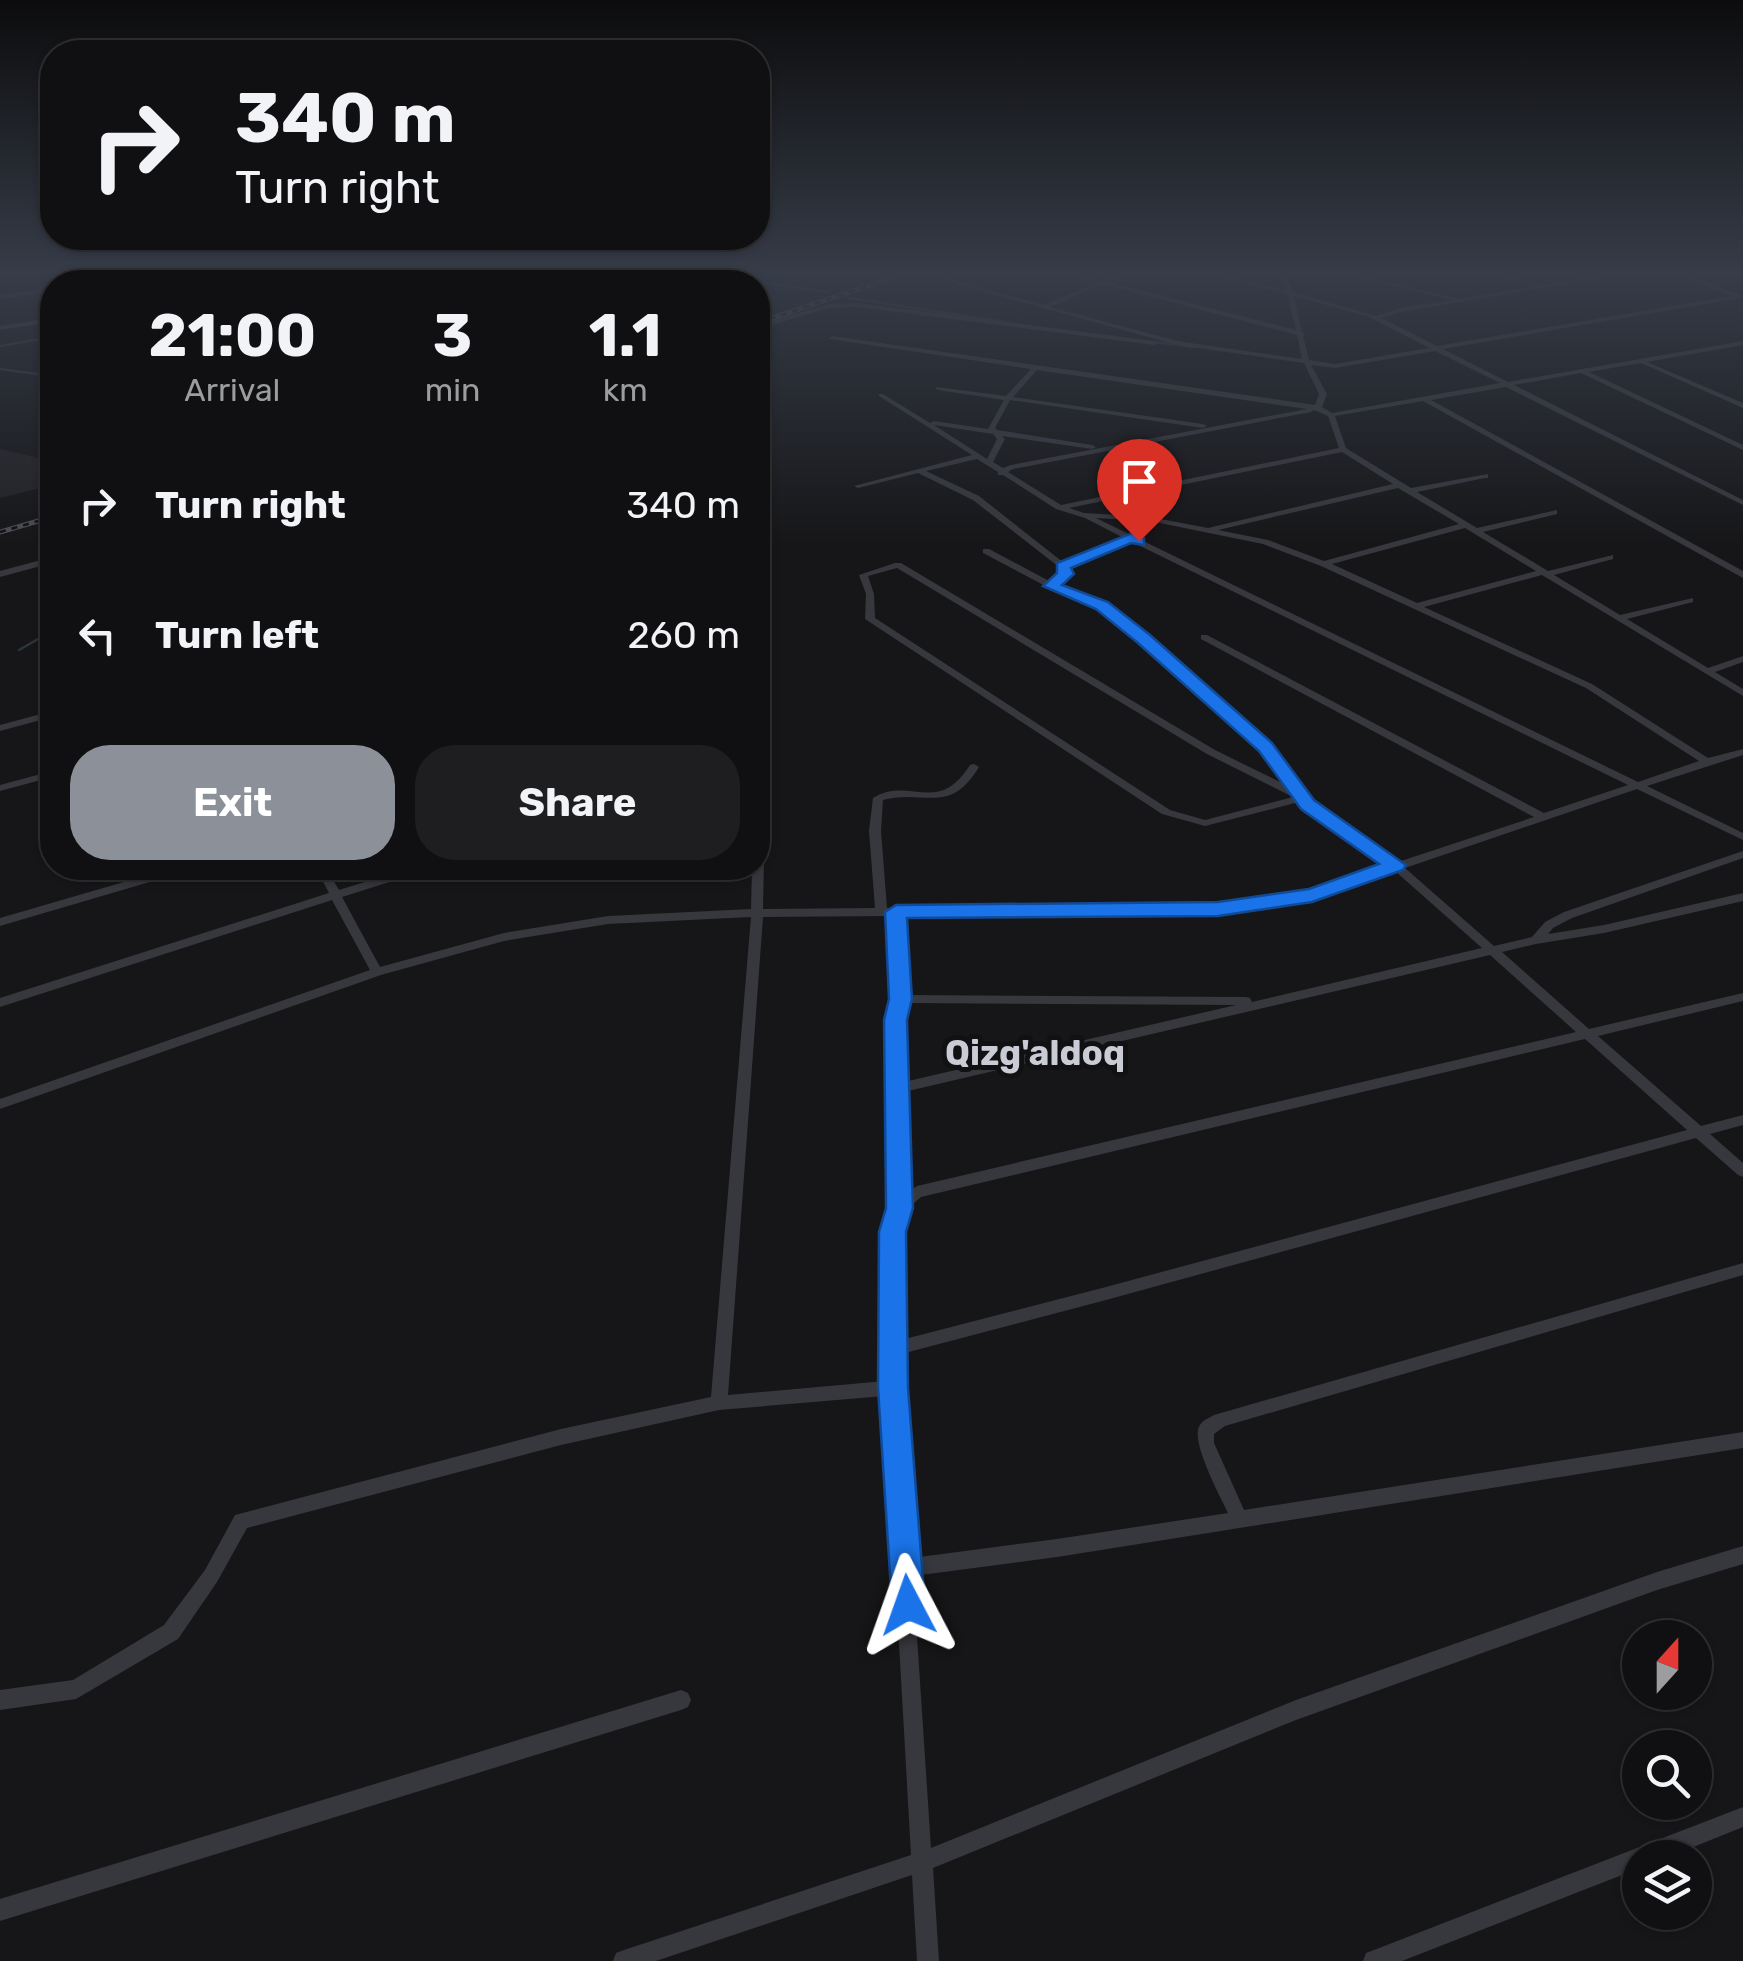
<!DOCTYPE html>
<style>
body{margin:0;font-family:Rubik,sans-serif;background:#1e1e20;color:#f1f3f6;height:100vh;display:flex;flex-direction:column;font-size:38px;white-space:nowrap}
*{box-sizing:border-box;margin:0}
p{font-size:32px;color:#9c9d9f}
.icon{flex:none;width:55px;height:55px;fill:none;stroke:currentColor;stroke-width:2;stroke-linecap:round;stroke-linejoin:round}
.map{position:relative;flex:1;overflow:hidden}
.sheet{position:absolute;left:40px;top:270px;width:730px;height:610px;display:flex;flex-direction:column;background:#101012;border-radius:40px;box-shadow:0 2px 8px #0004,0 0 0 2px #303032}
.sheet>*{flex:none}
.hud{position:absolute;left:40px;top:40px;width:730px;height:210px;border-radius:40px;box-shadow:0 2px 8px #0004,0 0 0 2px #303032;background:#101012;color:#f1f3f6;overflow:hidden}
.needle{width:65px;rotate:21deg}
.fabs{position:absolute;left:1622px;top:1620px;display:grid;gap:20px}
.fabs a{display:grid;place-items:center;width:90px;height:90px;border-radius:50%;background:#101012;box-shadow:0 2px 8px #0004,0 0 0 2px #303032;font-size:50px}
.pin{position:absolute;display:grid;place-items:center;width:85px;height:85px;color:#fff;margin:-102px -42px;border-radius:50% 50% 50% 0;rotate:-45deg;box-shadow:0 0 10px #0007}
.pin .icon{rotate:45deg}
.me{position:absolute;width:110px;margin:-55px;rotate:356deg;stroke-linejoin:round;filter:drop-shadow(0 0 8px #0008)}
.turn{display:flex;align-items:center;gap:35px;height:210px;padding:0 30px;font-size:45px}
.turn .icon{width:130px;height:130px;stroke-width:2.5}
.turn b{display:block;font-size:70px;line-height:85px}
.eta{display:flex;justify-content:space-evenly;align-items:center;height:170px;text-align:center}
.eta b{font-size:60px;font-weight:700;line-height:70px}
.primary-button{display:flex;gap:20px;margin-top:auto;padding:20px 30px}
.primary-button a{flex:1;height:115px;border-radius:40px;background:#8c9099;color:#fff;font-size:40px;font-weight:700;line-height:115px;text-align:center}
.primary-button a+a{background:#1e1e20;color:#f1f3f6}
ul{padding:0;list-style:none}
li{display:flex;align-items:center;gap:30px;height:130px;padding:0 30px}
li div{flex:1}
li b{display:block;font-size:38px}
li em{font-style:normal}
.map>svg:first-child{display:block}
.built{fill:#222225}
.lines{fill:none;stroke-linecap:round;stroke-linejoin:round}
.stream{stroke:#2c353c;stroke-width:2.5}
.minor{fill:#37383d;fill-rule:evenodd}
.rail-casing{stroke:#4a4c52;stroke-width:5}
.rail{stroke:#111113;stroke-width:2.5;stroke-dasharray:6;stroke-linecap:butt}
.route{fill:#1a73e8;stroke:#114b97;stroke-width:2.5}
.labels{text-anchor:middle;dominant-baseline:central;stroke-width:10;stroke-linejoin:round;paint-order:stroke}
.quarter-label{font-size:35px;font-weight:bold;fill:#c9ccd4;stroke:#111113}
</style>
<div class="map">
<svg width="1743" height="1961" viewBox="0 0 1743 1961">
<rect width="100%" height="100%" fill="#161618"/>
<path class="built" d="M0,449L52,461V485L0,498Z"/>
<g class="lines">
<path class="stream" d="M680,271L829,292
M205,282L219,271
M395,282L469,271
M848,298L1006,322
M1154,342L1194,347
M0,346L52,337
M0,369L52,376
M19,650L52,631"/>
<path class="minor" d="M11,271H24L0,276V272Z
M66,271H72L71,282H65Z
M1054,271C1069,271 1083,279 1098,280C1109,280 1120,272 1132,271L1108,282L1296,330L1287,294L1195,271H1204L1286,290L1279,274L1284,271H1291L1285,275L1293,292L1376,316L1400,308L1451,300L1334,271H1343L1459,299L1535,286L1474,271H1483L1541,285L1630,271H1642L1401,312L1381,318L1437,346L1732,296L1666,271H1674L1742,295L1740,298L1443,349L1508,382L1743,341V345L1647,362L1743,403V408L1641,363L1589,372L1743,445V450L1581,373L1514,385L1743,500V505L1506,387L1431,400L1743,571V578L1423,401L1335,416L1346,448L1411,488L1488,474V478H1485L1417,492L1477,528L1557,510V514L1483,532L1548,571L1613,555V559L1554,575L1620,615L1693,598V602L1627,619L1708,668L1743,656V662L1715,672L1743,689V696L1542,575L1424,607L1592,684L1708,758L1743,749V755L1647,786L1743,833V840L1637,789L1405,868L1494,946L1532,937L1545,922L1564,912L1743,851V858L1572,918L1553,928L1548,934L1604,925L1743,893V901L1604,933L1536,944L1502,952L1589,1029L1743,993V1001L1598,1036L1701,1126L1743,1115V1125L1710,1134L1743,1163V1177L1738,1175L1696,1138L1106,1300L901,1354L912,1558L1057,1539L1228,1513C1220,1496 1189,1439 1200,1425C1203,1420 1209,1418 1214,1415L1743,1263V1275L1225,1426L1214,1434V1443L1244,1510L1743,1432V1448L1057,1557L913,1576L931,1848L1296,1700L1657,1572L1743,1546V1564L1657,1590L1296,1720L933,1868L939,1961H917L912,1875L656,1961H613L616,1953L624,1950L911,1855L885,1396L719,1410L561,1445L247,1528L217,1582L178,1639L76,1699L0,1710V1690L73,1680L164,1625L205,1570L235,1515L561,1429L711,1397L751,917L608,924L504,941L381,975L0,1109V1099L370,970L332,900L0,1007V998L329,893L316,868H326L339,890L410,868H426L424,871L342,897L380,967L504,933L608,916L751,909L752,868H758V616L763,619L768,658L763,909L875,908L869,831L873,798C910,775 937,817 970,765L974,764L979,767C949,816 926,789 883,800L881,831L887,908L1219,905L1310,891L1388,865L1303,807L1299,802L1205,826L1162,814L865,619L866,594L859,575L895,563H901L1215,750L1288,786L1261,749L1141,641L1099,608L1049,588L983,553V549H989L1051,582L1061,573L1059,567L973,500L918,473L858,488L854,486L972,455L879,396V394H883L930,423L934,421L988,429L1004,400L938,390L936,389V387L1006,396L1031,369L830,339L829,338L832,336L1315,405L1319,394L1304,363L1177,345L942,280L945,278L1044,305L1096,283ZM1102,284L1297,335L1302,359L1177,341L1050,307ZM1294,296L1369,317L1429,348L1335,364L1309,360L1303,336L1305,334L1302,332ZM1435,351L1500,383L1332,413L1322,407L1327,394L1311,365L1335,368ZM1037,370L1307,409L1011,465L1003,468L993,462L1005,439L1002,436L1092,449L1096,447L1092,445L997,430L995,428L1010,400L1203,428L1207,426L1203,424L1013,397ZM1314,410L1328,416L1339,448L1061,505L1008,472L1013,469L1311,412ZM934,425L993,434L997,439L987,459ZM1342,452L1393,484L1208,528L1150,517L1084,513L1069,508ZM977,459L998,472V475H1003L1056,509L1085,518L1124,538L1064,563L979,496L926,471ZM1398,488L1459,524L1324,561L1268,540L1218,530ZM1096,518L1150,521L1263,544L1321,566L1586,688L1699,761L1638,782ZM1465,528L1536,571L1417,603L1332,564ZM1130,541L1628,785L1544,813L1207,635H1201V639L1534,817L1398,862L1311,803L1269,745L1147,637L1105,604L1058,585L1070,574L1068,567ZM897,568L1207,754L1293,797L1205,820L1170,810L875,618L874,594L868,576ZM1395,871L1482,948L1252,1002L1250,998L1246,997L906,995L902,916L1219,913L1312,899ZM890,916L894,999L890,1020L892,1208L885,1232V1381L728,1395L763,917ZM1490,955L1576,1032L917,1186L906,1193L904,1092ZM906,1003L1236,1005L904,1082L902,1020ZM1585,1039L1687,1130L1106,1287L901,1340L899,1232L905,1211L921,1197Z
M1738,271H1743V273L1739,272Z
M52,288V292L0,299V295Z
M857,303L1154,341L1157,343L1154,345L857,307L829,308L758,329V325L829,304Z
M52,318V322L0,330V326Z
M52,557V563L0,577V571Z
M52,711V717L0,731V725Z
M52,771V777L0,791V785Z
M172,868H189L187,871L0,926V918Z
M681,1690L688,1693L691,1700L688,1707L681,1710L0,1921V1899Z
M1743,1807V1827L1666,1858H1640V1868L1402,1961H1363L1366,1953L1374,1950Z"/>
<defs>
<path id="rail" d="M758,323L912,271
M0,532L52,517"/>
</defs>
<use href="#rail" class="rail-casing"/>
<use href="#rail" class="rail"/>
</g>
<linearGradient id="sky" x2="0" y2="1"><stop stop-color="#0c0c0d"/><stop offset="0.5" stop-color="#363c48"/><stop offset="1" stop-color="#363c48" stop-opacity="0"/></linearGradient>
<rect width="1743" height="545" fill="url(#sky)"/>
<path class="route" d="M1132,533L1144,538V545L1131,543L1071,568L1074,574L1062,585L1108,602L1150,635L1272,743L1314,800L1406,865L1403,870L1312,902L1218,916L907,918L912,999L907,1020L913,1208L906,1232L908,1388L925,1605L920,1617L908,1622L896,1617L892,1605L878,1388L879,1232L886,1208L884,1020L889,999L885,912L896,905L1218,902L1309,889L1379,864L1301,809L1259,751L1138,643L1096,609L1043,586L1057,573V563Z"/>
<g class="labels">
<g class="quarter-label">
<text x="1035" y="1053">Qizg'aldoq</text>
</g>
</g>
</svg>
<div class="fabs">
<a><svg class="needle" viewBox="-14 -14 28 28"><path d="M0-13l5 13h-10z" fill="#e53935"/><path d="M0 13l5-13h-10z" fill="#9c9d9f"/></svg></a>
<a><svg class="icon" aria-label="search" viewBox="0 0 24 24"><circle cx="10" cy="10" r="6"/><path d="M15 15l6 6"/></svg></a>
<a><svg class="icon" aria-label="layers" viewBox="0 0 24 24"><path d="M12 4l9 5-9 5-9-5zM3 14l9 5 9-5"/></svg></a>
</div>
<div class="pin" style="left:1139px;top:541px;background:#d93025"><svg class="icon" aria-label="arrive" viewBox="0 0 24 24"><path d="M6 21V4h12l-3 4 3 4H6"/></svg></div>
<svg class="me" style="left:908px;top:1605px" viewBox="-20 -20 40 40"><path d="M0-17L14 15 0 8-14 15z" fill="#1a73e8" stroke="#fff" stroke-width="4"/></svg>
<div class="hud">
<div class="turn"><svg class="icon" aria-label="right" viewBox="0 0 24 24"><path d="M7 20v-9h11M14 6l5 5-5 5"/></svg><div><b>340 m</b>Turn right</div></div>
</div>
<section class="sheet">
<div class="eta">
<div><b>21:00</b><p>Arrival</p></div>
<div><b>3</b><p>min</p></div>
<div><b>1.1</b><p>km</p></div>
</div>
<ul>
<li><svg class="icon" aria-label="right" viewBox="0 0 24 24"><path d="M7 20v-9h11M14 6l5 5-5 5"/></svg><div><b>Turn right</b></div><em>340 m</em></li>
<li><svg class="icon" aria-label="left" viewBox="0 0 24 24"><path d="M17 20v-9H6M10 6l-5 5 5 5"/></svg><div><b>Turn left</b></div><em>260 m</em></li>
</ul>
<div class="primary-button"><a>Exit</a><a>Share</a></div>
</section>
</div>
